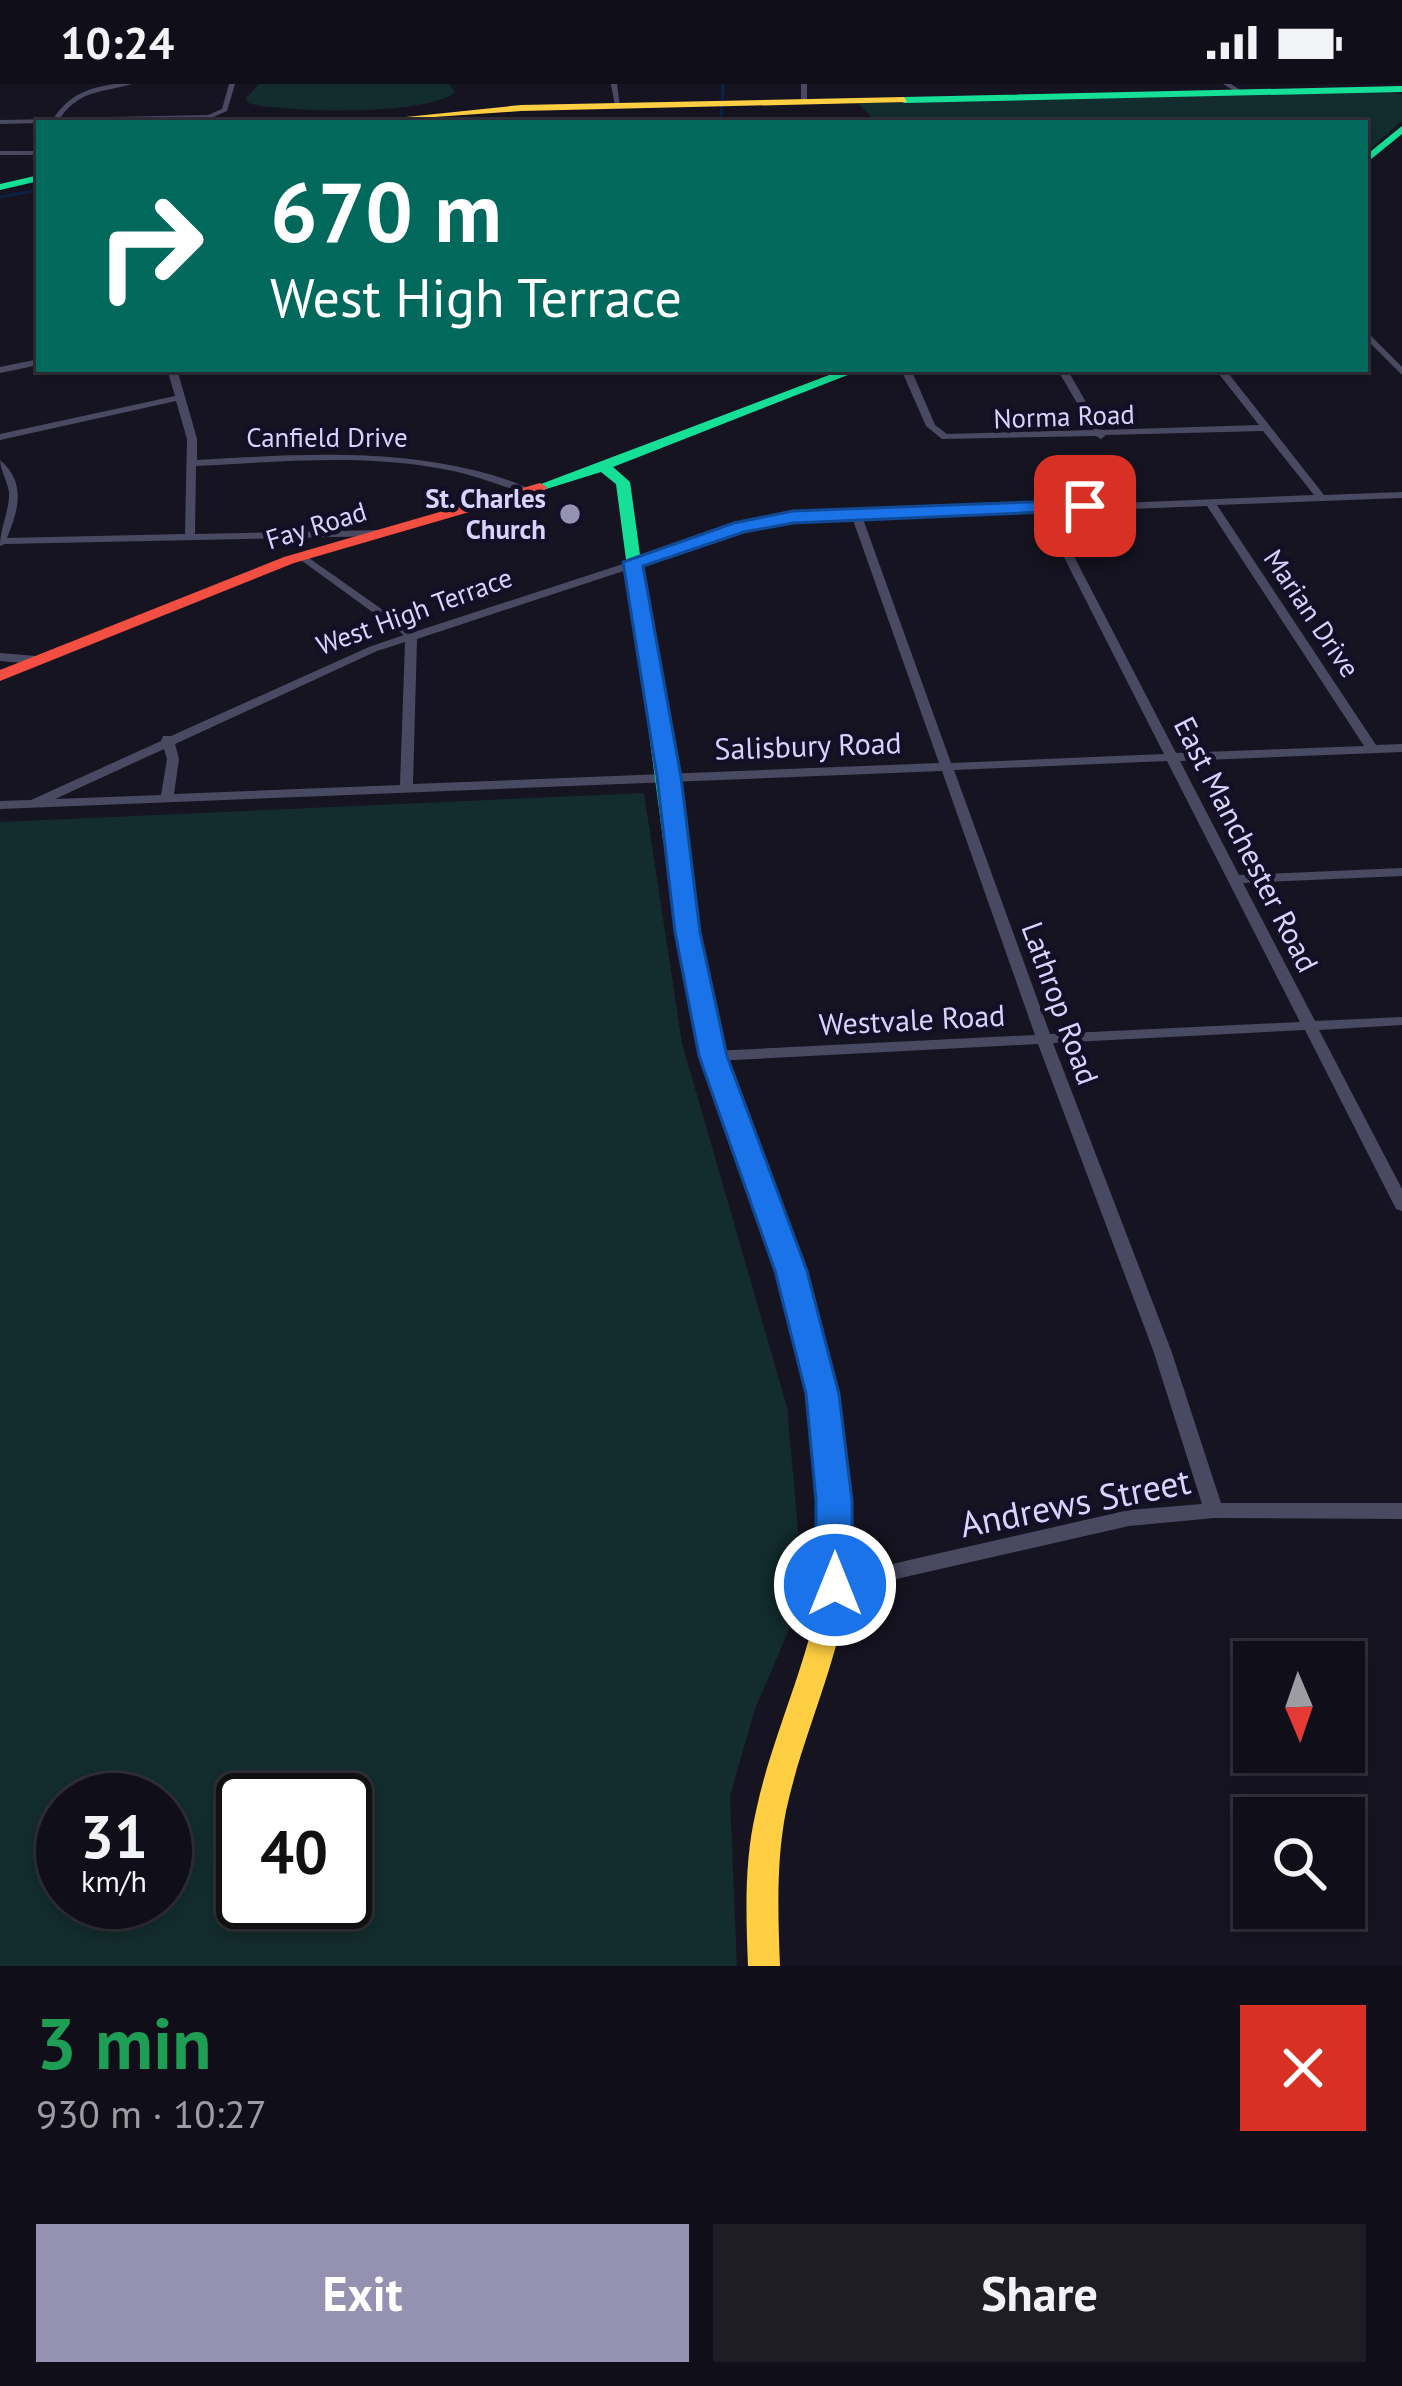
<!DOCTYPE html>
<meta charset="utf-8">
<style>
body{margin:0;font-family:"PT Sans",sans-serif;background:#1e1d26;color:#f1f3f6;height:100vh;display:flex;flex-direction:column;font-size:45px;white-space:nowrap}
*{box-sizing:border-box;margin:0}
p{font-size:39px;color:#9c9ca2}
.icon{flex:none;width:66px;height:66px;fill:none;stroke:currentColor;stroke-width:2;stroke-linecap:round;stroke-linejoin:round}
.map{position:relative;height:1882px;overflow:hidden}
.side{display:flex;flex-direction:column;background:#100f19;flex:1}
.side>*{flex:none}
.hud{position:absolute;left:36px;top:36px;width:1332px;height:252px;border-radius:0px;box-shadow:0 6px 18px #0003,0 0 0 3px #302f38;background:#00695c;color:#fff;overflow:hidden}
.needle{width:78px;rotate:178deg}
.buttons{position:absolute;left:1233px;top:1557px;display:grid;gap:24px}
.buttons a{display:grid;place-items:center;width:132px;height:132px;border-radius:0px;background:#100f19;box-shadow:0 6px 18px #0003,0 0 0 3px #302f38;font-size:60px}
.speed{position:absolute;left:36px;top:1689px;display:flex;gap:24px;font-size:60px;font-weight:700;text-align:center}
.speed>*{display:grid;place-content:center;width:156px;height:156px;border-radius:50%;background:#100f19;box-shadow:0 6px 18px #0003,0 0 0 3px #302f38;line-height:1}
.speed small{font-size:30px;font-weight:400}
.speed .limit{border:6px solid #111;border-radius:18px;background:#fff;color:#111}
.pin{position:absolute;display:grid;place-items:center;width:102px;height:102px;color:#fff;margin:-51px;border-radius:24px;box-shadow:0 6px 18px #0006}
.me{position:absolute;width:132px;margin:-66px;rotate:0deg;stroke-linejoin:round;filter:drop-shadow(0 0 9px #0008)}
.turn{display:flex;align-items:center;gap:42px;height:252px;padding:0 36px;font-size:54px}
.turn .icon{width:156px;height:156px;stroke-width:2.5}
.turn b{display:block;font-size:84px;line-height:102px}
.round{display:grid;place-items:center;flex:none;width:126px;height:126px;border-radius:0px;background:#1e1d26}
.summary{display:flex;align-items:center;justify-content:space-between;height:204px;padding:0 36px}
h1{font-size:72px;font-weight:700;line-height:90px;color:#1e9e55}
.primary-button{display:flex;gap:24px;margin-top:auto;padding:24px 36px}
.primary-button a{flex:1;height:138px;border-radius:0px;background:#9591b1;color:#fff;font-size:48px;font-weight:700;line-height:138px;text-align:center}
.primary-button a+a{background:#1e1d26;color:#f1f3f6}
.status{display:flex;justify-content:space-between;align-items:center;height:84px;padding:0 60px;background:#100f19;direction:ltr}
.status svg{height:33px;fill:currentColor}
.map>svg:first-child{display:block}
.green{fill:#132c2d;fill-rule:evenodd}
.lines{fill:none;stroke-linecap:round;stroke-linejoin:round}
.stream{stroke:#0d2144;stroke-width:3}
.street{fill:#4a4962;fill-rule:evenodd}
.fast{fill:#16e098;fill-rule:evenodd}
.slow{fill:#ffcf43;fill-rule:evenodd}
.jam{fill:#f24e42;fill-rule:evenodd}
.route{fill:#1a73e8;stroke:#114b97;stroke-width:3}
.poi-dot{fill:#9591b1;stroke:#130f26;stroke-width:4.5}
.labels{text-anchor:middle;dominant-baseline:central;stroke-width:9;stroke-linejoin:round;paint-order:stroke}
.far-street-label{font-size:27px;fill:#d9d4ff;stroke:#130f26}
.far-poi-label{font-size:27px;font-weight:bold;fill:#d9d4ff;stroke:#130f26;text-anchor:end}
.street-label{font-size:30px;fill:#d9d4ff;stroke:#130f26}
.near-street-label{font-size:36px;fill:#d9d4ff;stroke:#130f26}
</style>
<div class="status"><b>10:24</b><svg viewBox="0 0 49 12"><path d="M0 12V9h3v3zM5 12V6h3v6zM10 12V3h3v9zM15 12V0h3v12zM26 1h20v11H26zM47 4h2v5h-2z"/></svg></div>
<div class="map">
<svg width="1402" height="1882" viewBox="0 0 1402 1882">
<rect width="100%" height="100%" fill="#161421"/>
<path class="green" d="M259,0H449L455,8C429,32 284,29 248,19L246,14Z
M1391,8L1402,10V37L1370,65H1365V39H877L858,19Z
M644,709L682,959L787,1323L804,1511L755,1625L730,1712L737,1882H0V738ZM63,1716H165V1818H63ZM243,1716H345V1818H243Z"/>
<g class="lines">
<path class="stream" d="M721,39L723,0
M0,113L39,106"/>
<path class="street" d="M115,0H132C102,9 81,5 60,34L208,31L222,25L229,0H235L227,27L209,35L0,40V36L53,35C69,11 87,4 115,0Z
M611,0H617L620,23L615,22Z
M801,0H807V18L804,20L801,18Z
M1223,0H1231L1243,8L1238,9Z
M0,67H39V71H0Z
M1365,246L1402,283V291L1365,254Z
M39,275V281L0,289V283Z
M167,285H177L197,355V376C289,371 382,364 473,386C493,391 515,397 533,407L528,410C501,402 475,391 448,386C365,369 280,378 196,382L195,450L382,446L387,449L382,452L5,460L0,462C0,443 10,426 9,408C7,396 1,388 0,376C26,398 19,425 7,454L185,450L187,355L176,317L0,356V350L175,312Z
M901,285H911L935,341L947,350L1093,346L1057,285H1067L1102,346L1259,341L1215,285H1225L1324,411L1402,408V414L1217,421L1376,661L1402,660V668L1180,677L1239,791L1402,784V792L1243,799L1315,937L1402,933V941L1319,946L1402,1105V1127L1396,1125L1394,1121L1305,946L1053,959L1171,1266L1221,1419H1402V1435L1214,1434L1129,1442L835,1509L828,1507L825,1501L828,1495L835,1493L1129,1426L1202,1420L1153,1266L1038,960L714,977L706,972L714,967L1035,951L942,687L0,725V717L31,716L161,657L163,652H171L369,563L404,551L298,474V470L302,469L414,548L764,434L851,430L856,427L861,429L1038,422L1043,420L1047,422L1314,411L1263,347L1106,351L1101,355L1096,352L942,355L926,342ZM1207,422L1364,662L1176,669L1051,428ZM1041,428L1164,670L951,679L863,435ZM853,436L939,679L413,700L417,555L769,439ZM405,558L400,701L174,710L179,675L175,660L377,567ZM164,665L167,675L161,711L55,715ZM1167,677L1300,938L1050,950L954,686Z
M0,569L36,572L42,576L36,580L0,577Z"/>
<path class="fast" d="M1402,2V8L904,19L899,16L904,13Z
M1402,42V50L1365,80V72Z
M39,91V97L0,106V100Z
M845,285H863L613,383L630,398C657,588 676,781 724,967C748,1061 791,1150 817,1244L814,1250H796L793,1244L772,1174L712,1002L687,897L663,755L616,400L601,388L540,407L533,403Z"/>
<path class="slow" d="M904,13L907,18L521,27L348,39L521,21Z
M805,1235L814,1238L817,1244C838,1328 861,1420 848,1506C837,1582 802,1652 786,1727C776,1778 778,1830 780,1882H748C746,1830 744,1778 756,1727C772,1652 807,1582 820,1507C835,1420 813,1328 793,1244L796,1238Z"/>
<path class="jam" d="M540,399L547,403L545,406L294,479L0,597V586L284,473Z"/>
</g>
<path class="route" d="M1085,416L1092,418V426L793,439L744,448L643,482L681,693L700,848L727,972L807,1187L839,1310L852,1416L853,1501L847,1511L835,1515L822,1511L816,1501V1416L806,1310L775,1187L699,972L675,848L657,693L623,478L734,439L793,427Z"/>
<circle class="poi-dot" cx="570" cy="430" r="12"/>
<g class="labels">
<g class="far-street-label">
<text transform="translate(1064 332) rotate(-2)">Norma Road</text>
<text x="327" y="353">Canfield Drive</text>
<text transform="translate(316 441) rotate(-17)">Fay Road</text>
<text transform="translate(414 527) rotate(-20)">West High Terrace</text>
<text transform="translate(1312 529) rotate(56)">Marian Drive</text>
</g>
<g class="far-poi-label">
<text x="546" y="414">St. Charles<tspan x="546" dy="31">Church</tspan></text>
</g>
<g class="street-label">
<text transform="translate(808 661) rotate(-2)">Salisbury Road</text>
<text transform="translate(1247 760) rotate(63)">East Manchester Road</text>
<text transform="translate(1061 919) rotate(70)">Lathrop Road</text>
<text transform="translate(912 935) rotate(-3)">Westvale Road</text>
</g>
<g class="near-street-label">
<text transform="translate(1075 1418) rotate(-11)">Andrews Street</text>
</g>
</g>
</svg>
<div class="buttons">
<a><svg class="needle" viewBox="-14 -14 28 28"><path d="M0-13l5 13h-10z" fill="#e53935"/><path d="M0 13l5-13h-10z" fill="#9c9ca2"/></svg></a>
<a><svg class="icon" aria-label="search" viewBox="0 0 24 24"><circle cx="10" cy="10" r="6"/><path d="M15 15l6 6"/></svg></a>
</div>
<div class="speed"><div>31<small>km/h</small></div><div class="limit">40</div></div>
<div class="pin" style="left:1085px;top:422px;background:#d93025"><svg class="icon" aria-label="arrive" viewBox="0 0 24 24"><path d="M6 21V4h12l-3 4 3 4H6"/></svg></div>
<svg class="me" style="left:835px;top:1501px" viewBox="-20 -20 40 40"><circle r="17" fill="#1a73e8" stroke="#fff" stroke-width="3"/><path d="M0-11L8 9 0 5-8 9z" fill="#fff"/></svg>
<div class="hud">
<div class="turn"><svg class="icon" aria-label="right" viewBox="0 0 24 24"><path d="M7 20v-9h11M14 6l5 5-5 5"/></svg><div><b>670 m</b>West High Terrace</div></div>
</div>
</div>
<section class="side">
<div class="summary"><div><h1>3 min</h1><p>930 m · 10:27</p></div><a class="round" style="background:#d93025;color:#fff"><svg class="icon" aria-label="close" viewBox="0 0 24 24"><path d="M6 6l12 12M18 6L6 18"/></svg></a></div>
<div class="primary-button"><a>Exit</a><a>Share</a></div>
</section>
